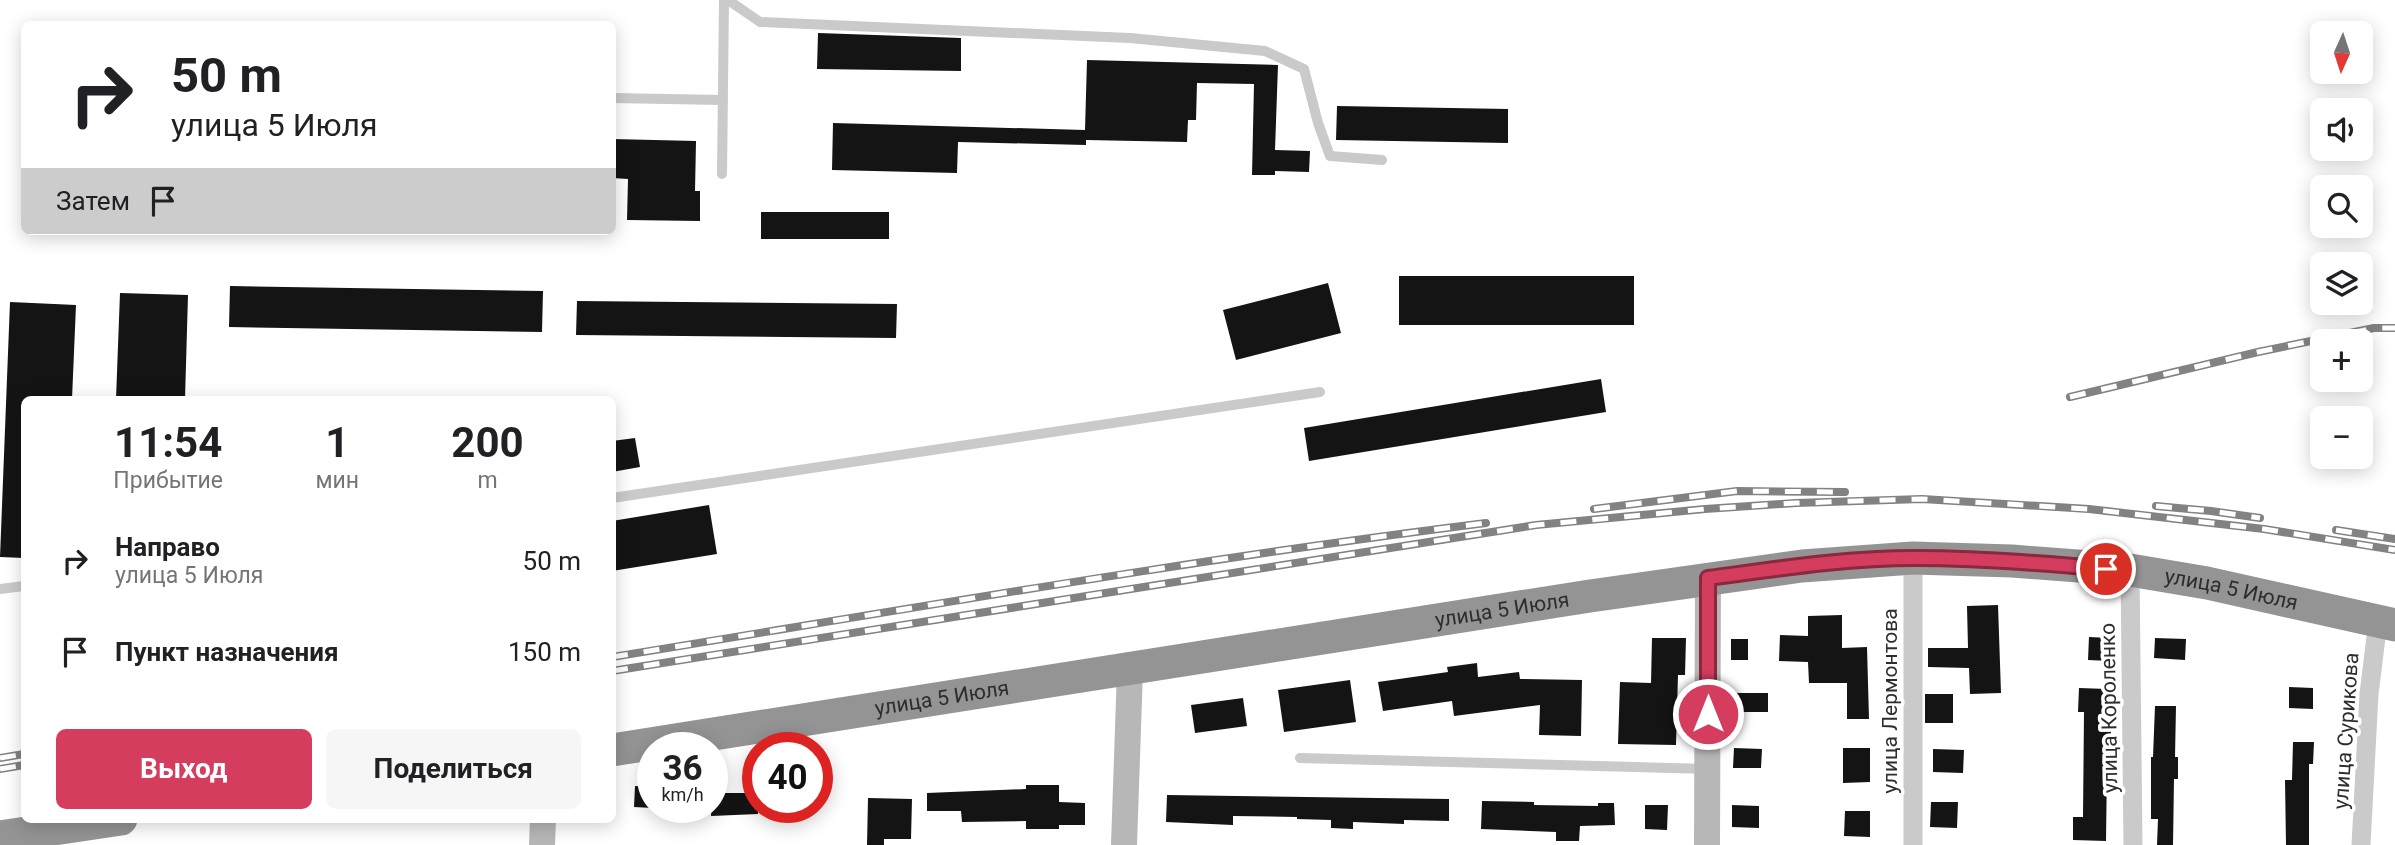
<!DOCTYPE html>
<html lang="ru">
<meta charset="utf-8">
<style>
body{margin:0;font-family:Roboto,sans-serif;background:#f6f6f6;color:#202124;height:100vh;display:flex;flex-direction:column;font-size:26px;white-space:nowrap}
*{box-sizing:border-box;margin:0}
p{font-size:23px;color:#757577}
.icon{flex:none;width:38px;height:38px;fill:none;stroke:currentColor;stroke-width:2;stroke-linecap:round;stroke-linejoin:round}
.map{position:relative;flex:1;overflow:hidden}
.sheet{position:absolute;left:21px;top:396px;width:595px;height:427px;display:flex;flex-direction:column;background:#fff;border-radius:10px;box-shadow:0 4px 18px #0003}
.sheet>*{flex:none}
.banner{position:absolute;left:21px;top:21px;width:595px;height:214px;border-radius:10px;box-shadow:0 4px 18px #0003;background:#fff;color:#202124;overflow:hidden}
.needle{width:46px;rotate:183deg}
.buttons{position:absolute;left:2310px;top:21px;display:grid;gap:14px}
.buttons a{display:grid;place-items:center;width:63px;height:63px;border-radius:10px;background:#fff;box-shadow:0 4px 18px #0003;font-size:35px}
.speed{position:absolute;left:637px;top:732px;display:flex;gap:14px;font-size:35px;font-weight:700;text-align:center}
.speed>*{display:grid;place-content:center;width:91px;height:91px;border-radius:50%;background:#fff;box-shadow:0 4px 18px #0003;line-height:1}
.speed small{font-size:18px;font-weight:400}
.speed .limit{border:10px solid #d22;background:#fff;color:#111}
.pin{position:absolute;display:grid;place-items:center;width:60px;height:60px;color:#fff;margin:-30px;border:4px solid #fff;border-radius:50%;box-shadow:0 2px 7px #0007}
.me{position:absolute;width:77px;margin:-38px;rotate:0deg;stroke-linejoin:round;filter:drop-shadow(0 0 5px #0008)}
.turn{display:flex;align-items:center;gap:24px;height:147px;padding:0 35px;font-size:32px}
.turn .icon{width:91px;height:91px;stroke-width:2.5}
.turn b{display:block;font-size:49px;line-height:60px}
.then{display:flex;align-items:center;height:66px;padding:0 35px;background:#0003;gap:14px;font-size:26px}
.eta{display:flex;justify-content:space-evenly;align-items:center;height:119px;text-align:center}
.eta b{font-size:42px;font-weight:700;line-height:49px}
.cta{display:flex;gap:14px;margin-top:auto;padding:14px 35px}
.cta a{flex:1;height:80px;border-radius:10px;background:#d53d5e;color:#fff;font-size:28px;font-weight:700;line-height:80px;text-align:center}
.cta a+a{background:#f6f6f6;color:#202124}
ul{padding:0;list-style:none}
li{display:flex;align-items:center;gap:21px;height:91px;padding:0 35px}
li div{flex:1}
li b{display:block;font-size:26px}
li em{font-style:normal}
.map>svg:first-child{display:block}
.building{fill:#141414}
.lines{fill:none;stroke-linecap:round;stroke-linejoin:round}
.lane{stroke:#cacaca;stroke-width:10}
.street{stroke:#cacaca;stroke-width:19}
.secondary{stroke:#b7b7b7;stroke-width:26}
.highway{stroke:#949494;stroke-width:33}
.rail-casing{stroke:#828282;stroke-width:8}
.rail{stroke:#fff;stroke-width:5;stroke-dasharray:16;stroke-linecap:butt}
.route-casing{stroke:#8a283d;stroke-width:18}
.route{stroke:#d53d5e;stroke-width:12}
.labels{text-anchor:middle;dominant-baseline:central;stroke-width:7;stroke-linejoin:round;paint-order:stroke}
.street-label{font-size:21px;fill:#2d2d2d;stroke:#fff}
</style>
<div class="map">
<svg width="2395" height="845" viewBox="0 0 2395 845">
<rect width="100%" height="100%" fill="#fff"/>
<path class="building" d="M818,33L961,38V71L817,69Z
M1087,60L1278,65L1275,150L1310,151L1309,172L1275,171V175H1252L1254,84L1197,83L1196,120H1188L1187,142L1086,140V145L958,142L957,173L832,170L833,123L1085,130Z
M1337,106L1508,109V143L1336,140Z
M612,139L696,141L695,191H700V221L627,220L628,179L612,178Z
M761,212H889V239H761Z
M1399,276H1634V325H1399Z
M1328,283L1341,333L1236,360L1223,310Z
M230,286L543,291L542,332L229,327Z
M120,293L188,295L185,399H116Z
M577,301L897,304L896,338L576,335Z
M10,302L76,305L72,399H24V558L0,557Z
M1601,379L1606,412L1309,461L1304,428Z
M635,438L640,467L612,472V441Z
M709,505L717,554L612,571V521Z
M1998,605L2001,693L1970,694L1969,668L1928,667V648H1968L1967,606Z
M1842,615V648L1867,647L1869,719H1847V683H1809L1808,662L1779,661L1780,635L1808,636V616Z
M2089,637L2110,638L2109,661L2088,660Z
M1652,638H1686L1685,675H1678L1676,745L1618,744L1620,682L1651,683Z
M2155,638L2186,639L2185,660L2154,658Z
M1731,639H1748V660H1731Z
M1477,663L1478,677L1519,672L1520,679L1582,680L1581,736L1539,735L1540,705L1454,716L1452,701L1383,711L1378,682L1448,672L1447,667Z
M1350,680L1356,722L1284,732L1278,690Z
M2289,687L2313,688V709L2289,708Z
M2079,688L2107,689L2106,729H2111L2110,764H2107L2106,841L2073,840V817H2083L2084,712H2078Z
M1735,693H1768V712H1736Z
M1925,694H1953V723H1925Z
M1243,698L1247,726L1195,733L1191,705Z
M2155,706H2176L2175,757H2178V779H2174L2173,845H2157L2158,819H2151V757H2153Z
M2293,742H2314L2313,764H2309V845H2286L2285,780H2292Z
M1734,748L1762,749L1761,768H1733Z
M1843,748H1870V782L1843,783Z
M1933,749L1964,750L1963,773L1933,772Z
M1026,785H1059V802L1085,803V825H1059V829H1026V821L962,822L961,811H927V793L1026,789Z
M635,786L653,787V808L634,807Z
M712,793H758V814L711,816Z
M1167,795L1449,799V821L1404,820V824L1353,822V829L1331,828V820L1297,819V817L1233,816V825L1166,822Z
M868,798L912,799L911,839H884V845H867Z
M1482,801L1534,802V805L1598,806V803H1614L1615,825L1580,826L1579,841H1556V832L1481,829Z
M1931,802H1958L1957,828L1930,827Z
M1645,805H1668L1667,830L1645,829Z
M1732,805L1759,806V828L1732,827Z
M1845,811H1870V837L1844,836Z"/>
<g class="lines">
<path class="lane" d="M728,0L760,22L1130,38L1265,51L1304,69L1318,123L1330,156L1382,160
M612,98L723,100
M722,174L724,0
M612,498L1320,392
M0,589L24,586
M1300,758L1707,769"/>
<path class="street" d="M2130,570L2133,845
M1913,845V558
M2361,845L2369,694L2378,621"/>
<path class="secondary" d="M542,845L543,819
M1124,845L1130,670
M1707,845L1708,578"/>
<g class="highway">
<path id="s1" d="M612,750L1590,596L1802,566L1913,558L2012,561L2130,570L2207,583L2395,625"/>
<path d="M0,837L121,819"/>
</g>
<defs>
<path id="rail" d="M2070,397L2258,352L2374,328H2395
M2156,506L2211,511L2260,518
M1594,509L1737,491L1845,492
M2336,530L2395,539
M612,657C903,610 1194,559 1486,523
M612,671L1536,525L1705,509L1796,503L1922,499L2089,509L2264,529L2395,550
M0,758L24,754
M0,769L24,765"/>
</defs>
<use href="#rail" class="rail-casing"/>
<use href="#rail" class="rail"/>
</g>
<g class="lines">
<defs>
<path id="route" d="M1708,714V578C1776,569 1845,558 1915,558C1979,558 2043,563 2106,569"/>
</defs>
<use href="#route" class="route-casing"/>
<use href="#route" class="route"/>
</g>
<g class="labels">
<g class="street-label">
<text stroke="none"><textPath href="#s1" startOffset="1636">улица 5 Июля</textPath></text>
<text stroke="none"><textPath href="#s1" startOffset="901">улица 5 Июля</textPath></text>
<text stroke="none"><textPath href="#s1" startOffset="334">улица 5 Июля</textPath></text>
<text transform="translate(1890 701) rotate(-90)">улица Лермонтова</text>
<text transform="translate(2109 708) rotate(-91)">улица Короленко</text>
<text transform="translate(2346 731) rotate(-86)">улица Сурикова</text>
</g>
</g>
</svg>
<div class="buttons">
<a><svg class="needle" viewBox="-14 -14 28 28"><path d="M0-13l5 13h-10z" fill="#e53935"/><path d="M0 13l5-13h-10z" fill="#757577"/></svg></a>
<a><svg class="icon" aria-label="sound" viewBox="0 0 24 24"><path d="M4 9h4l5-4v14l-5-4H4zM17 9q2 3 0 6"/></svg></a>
<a><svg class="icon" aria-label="search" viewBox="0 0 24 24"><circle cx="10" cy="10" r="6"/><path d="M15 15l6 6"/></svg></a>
<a><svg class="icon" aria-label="layers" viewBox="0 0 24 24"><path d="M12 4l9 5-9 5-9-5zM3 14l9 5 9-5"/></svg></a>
<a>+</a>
<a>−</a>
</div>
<div class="speed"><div>36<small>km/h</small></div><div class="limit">40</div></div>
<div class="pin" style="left:2106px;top:569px;background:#d93025"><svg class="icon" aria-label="arrive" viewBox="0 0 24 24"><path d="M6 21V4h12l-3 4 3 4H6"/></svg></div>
<svg class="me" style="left:1708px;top:714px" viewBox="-20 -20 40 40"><circle r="17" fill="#d53d5e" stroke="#fff" stroke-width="3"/><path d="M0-11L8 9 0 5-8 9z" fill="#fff"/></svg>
<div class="banner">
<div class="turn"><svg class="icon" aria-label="right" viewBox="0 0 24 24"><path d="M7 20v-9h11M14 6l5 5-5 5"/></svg><div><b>50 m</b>улица 5 Июля</div></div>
<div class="then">Затем<svg class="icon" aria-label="arrive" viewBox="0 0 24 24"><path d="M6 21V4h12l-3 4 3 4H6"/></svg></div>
</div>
<section class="sheet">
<div class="eta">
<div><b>11:54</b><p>Прибытие</p></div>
<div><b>1</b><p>мин</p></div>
<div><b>200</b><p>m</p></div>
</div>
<ul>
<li><svg class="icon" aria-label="right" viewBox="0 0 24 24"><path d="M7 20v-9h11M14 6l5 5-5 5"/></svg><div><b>Направо</b><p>улица 5 Июля</p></div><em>50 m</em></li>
<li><svg class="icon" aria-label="arrive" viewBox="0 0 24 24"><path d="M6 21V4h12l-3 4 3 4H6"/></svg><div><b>Пункт назначения</b></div><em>150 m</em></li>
</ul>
<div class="cta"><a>Выход</a><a>Поделиться</a></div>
</section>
</div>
